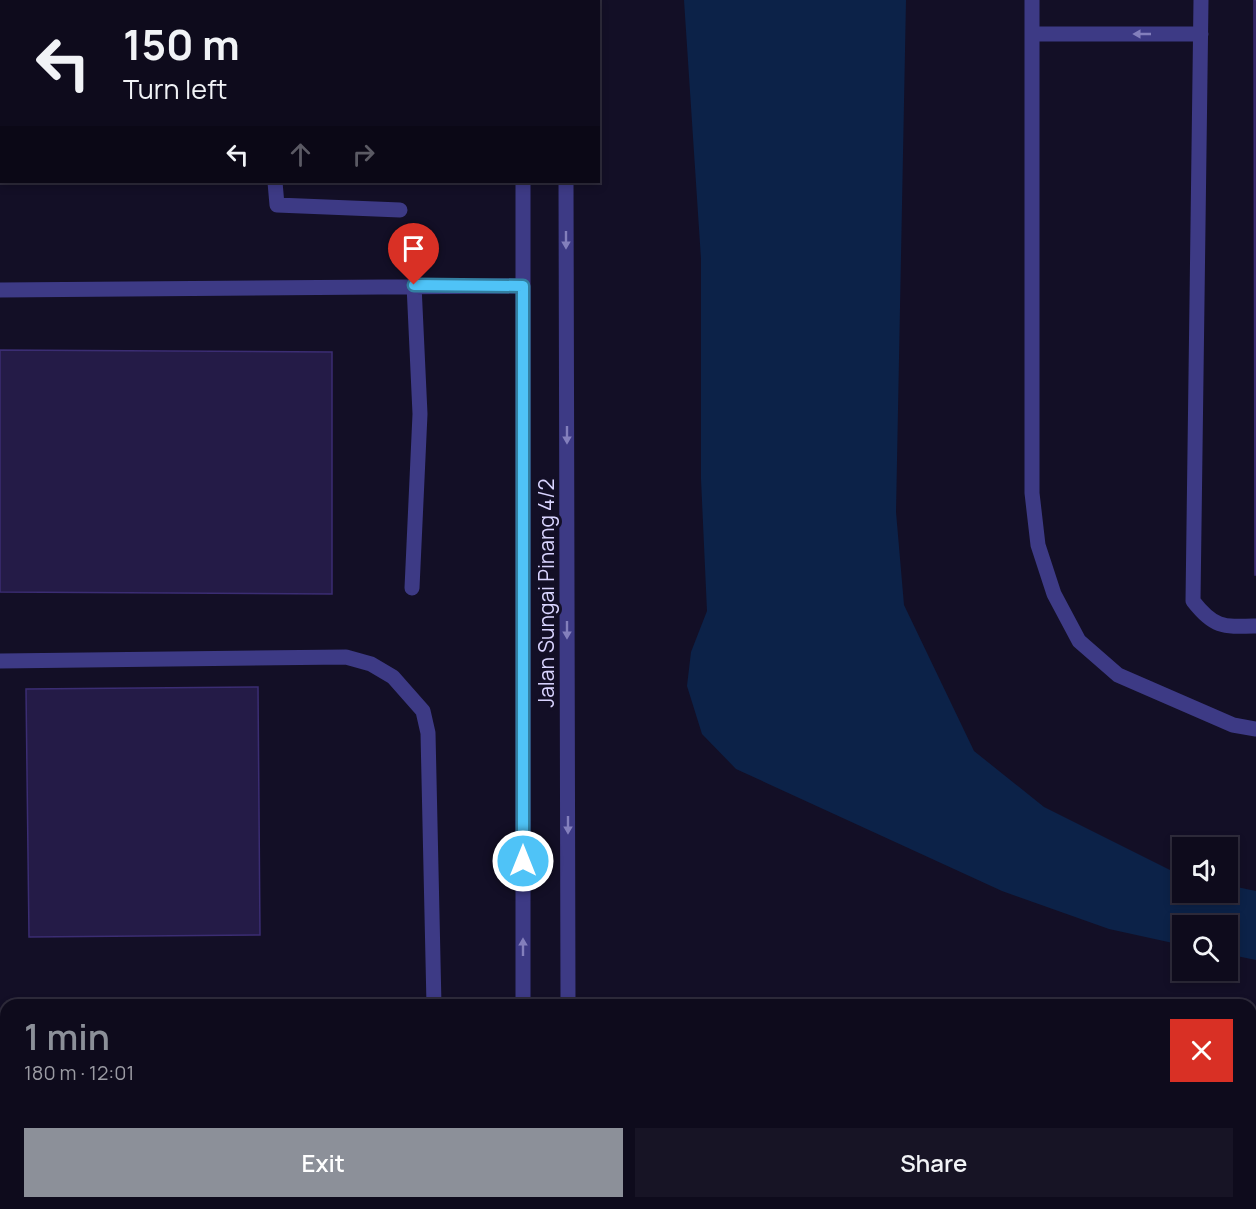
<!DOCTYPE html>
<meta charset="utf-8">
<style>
body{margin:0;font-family:Manrope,sans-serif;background:#171425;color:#f1f3f6;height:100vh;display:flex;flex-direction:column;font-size:22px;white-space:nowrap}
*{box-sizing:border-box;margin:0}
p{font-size:20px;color:#9b9ba3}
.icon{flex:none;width:33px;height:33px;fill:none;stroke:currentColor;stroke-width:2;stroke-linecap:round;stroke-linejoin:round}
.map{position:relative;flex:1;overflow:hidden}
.side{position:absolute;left:0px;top:999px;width:1257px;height:210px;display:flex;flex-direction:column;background:#0e0b1c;border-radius:18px 18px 0 0;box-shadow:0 3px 9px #0003,0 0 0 2px #2e2b3b}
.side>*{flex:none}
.banner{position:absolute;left:0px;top:0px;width:600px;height:183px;box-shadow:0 3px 9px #0003,0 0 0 2px #2e2b3b;background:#0e0b1c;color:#f1f3f6;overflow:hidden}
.fabs{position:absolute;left:1172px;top:837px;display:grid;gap:12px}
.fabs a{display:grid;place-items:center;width:66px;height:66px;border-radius:0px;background:#0e0b1c;box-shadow:0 3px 9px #0003,0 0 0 2px #2e2b3b;font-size:30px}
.pin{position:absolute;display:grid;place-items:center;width:51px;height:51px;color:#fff;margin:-62px -26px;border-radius:50% 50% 50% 0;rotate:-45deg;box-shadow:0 0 6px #0007}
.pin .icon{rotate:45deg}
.me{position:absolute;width:66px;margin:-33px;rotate:0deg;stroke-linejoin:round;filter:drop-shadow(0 0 4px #0008)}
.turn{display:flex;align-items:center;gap:21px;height:126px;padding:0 24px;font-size:27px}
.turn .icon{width:78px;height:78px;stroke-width:2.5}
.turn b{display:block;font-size:42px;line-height:51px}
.lanes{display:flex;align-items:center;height:57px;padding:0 24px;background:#0003;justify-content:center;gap:30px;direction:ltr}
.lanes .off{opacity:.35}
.round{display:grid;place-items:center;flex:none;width:63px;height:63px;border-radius:0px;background:#171425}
.summary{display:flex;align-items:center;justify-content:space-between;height:102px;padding:0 24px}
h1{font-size:36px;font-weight:600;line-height:45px;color:#8c9099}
.cta{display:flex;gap:12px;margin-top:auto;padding:12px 24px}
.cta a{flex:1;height:69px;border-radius:0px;background:#8c9099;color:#fff;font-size:24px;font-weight:600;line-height:69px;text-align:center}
.cta a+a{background:#171425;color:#f1f3f6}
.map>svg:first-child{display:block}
.water{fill:#0c2248}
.building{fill:#241b47;stroke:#3b2d73;stroke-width:1.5}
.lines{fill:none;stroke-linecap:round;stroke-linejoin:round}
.minor{stroke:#3d3a85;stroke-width:15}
.oneway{fill:#837fbc}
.route-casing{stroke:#337fa1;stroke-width:15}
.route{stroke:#4fc3f7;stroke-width:10}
.labels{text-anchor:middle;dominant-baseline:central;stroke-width:6;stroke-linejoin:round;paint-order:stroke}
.street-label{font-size:21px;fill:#d9d4ff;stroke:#130f26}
</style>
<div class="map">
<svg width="1256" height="1209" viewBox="0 0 1256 1209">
<rect width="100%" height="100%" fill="#130f26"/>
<path class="water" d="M684,0H906L896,512L904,605L974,751L1044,807L1182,876V892H1227V885L1256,891V960L1227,954V926H1182V945L1109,929L1002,891L736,769L702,734L687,686L691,652L707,611L701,479V259Z"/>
<path class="building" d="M1254,0H1256V575H1255Z
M0,350L332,352V594L0,592Z
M258,687L260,935L29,937L26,689Z
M10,1203H242V1209H11Z"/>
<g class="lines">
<path class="minor" d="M262,0V2
M523,0V2
M566,0V2
M1032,0V493L1038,545L1054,594L1079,641L1118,675L1233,725L1256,729
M1201,0L1193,601C1214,628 1223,627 1256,626
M1032,34H1201
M275,182L277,205L400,210
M523,182V1005
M566,182L568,1005
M0,290L523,286
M412,588L420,414L414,285
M0,661L346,657L371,664L393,677L423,711L428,733L434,1005
M0,1046H6
M0,1104H6
M1251,1152H1256
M1251,1200H1256
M526,1203V1209
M569,1203V1209
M434,1209V1203
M789,1209L798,1204L813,1203"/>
</g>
<defs><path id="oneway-solid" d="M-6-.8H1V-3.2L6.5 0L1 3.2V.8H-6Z" transform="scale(1.5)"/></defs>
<g class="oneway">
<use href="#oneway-solid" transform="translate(1142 34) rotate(-180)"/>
<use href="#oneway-solid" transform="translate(566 240) rotate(90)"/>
<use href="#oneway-solid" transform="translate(567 435) rotate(90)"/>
<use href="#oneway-solid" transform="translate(567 630) rotate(90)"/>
<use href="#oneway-solid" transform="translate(568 825) rotate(90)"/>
<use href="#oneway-solid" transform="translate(523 947) rotate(-90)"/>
</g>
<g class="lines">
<defs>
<path id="route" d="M414,285L523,286V861"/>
</defs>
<use href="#route" class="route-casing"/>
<use href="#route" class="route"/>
</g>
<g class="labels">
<g class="street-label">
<text transform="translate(546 593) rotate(-90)">Jalan Sungai Pinang 4/2</text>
</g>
</g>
</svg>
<div class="fabs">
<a><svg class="icon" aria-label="sound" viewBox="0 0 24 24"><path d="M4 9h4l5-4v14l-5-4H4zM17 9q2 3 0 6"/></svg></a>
<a><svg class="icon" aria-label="search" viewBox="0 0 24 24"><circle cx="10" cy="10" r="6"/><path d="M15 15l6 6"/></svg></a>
</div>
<div class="pin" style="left:414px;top:285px;background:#d93025"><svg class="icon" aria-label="arrive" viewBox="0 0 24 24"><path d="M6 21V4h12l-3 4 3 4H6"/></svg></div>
<svg class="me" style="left:523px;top:861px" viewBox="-20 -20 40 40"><circle r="17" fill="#4fc3f7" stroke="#fff" stroke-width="3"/><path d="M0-11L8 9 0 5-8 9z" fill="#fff"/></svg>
<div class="banner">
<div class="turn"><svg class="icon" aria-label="left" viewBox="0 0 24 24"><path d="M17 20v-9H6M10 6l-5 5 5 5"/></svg><div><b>150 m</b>Turn left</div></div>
<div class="lanes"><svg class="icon" aria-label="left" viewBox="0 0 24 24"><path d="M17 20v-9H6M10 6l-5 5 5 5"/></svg><svg class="icon off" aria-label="ahead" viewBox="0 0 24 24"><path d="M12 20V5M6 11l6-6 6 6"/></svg><svg class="icon off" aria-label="right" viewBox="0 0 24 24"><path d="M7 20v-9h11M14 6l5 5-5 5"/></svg></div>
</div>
<section class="side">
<div class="summary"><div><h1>1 min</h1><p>180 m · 12:01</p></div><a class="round" style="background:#d93025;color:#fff"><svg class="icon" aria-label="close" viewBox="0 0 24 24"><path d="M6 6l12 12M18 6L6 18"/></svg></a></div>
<div class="cta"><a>Exit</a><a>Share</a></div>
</section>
</div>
